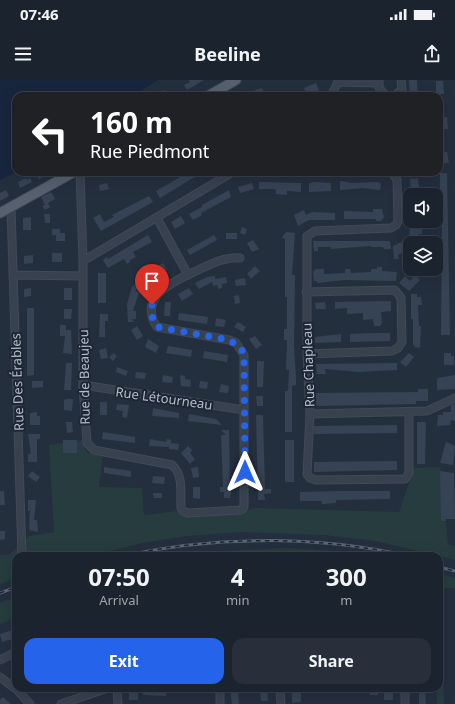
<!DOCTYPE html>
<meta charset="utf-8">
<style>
body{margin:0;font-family:"Noto Sans",sans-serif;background:#282f3a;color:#f1f3f6;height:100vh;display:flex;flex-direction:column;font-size:15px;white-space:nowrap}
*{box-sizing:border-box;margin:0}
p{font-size:13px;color:#a0a4aa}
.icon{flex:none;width:22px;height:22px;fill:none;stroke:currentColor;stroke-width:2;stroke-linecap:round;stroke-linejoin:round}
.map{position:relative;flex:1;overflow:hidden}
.drawer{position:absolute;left:12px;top:472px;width:431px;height:140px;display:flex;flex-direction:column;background:#1b232e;border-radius:12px;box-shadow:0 4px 16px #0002,0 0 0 1px #39404a}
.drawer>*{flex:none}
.guide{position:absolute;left:12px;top:12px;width:431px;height:84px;border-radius:12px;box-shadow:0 4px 16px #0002,0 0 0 1px #39404a;background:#202124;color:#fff;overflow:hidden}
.tools{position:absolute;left:403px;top:108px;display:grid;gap:8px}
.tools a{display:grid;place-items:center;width:40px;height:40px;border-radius:8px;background:#1b232e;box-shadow:0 4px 16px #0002,0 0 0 1px #39404a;font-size:20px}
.pin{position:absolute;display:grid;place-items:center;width:34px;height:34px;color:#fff;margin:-41px -17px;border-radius:50% 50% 50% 0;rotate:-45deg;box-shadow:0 0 4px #0007}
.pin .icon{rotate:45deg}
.me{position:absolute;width:44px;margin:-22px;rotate:0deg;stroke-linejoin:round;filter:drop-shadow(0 0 3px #0008)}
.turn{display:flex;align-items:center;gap:14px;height:84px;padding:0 12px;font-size:18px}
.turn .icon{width:52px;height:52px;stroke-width:2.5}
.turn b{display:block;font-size:28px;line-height:34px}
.eta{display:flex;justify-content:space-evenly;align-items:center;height:68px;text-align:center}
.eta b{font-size:24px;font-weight:700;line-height:28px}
.button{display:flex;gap:8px;margin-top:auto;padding:8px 12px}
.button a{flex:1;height:46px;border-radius:12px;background:#2563eb;color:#fff;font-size:16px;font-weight:700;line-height:46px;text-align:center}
.button a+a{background:#282f3a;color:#f1f3f6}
.status{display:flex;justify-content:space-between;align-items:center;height:28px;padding:0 20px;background:#1b232e;direction:ltr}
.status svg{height:11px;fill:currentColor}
header{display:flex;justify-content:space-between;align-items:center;height:52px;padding:0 12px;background:#1b232e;font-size:18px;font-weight:700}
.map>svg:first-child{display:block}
.green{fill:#263c3f}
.water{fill:#17263c}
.building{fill:#364354}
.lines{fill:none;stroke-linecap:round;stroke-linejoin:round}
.minor-casing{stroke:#414a57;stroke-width:9}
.major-casing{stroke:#414a57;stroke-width:11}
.minor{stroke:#38414e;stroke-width:7}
.major{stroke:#56606e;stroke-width:9}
.rail-casing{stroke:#5a6575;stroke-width:3}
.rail{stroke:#1d2633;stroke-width:1.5;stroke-dasharray:4.5;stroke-linecap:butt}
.route{stroke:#2563eb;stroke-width:7;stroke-dasharray:0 12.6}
.labels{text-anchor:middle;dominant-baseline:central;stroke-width:4;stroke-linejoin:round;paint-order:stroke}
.street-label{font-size:13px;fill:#b4bcc9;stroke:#1d2633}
</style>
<div class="status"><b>07:46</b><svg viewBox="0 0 49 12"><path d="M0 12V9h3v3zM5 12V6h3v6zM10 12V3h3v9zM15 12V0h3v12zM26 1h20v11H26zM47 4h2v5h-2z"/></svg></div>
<header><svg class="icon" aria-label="menu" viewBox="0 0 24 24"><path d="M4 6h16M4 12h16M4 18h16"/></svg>Beeline<svg class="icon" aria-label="share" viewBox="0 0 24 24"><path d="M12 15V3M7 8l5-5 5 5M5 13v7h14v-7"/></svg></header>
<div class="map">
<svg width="455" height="624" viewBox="0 0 455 624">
<rect width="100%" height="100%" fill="#242f3e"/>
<path class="green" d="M83,360C85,375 89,374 103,376L99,407L142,408L144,435L178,431L184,435L243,432L254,428L399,432L414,388L440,387L448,464L455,466V480L376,461L324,455L242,452L187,456L143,463L89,476H16V498L0,504V475L10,474L29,456L54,452L49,365Z
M285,468L337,471L366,476H229L228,471Z
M439,493L455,498V508H445L442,515L444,624H437V608H439Z
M16,517V538L0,544V523Z"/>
<path class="water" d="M0,0H158L133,16H16V92L0,100Z"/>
<path class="building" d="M189,0H204L187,10L184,5L190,2Z
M409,0H417L418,16H410Z
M436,1H443L444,14H436Z
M316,3L319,10L307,16L304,8Z
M262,8L265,16H256L255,10Z
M164,10L166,13L170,11L173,16H152Z
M441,37H447L448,49H441Z
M440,72H447L449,83H439Z
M36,92H52L39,99Z
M189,92H203L160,118L156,111Z
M440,93H447L450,255H441L442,143L441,122L440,120H437V116H440Z
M26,98L27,100L30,98L32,102L20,108L18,102Z
M418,98L419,107H415V115H411L410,99Z
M340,101L349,102V103L377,102L381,103L380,110L363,108L340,110Z
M259,102L301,103V112L287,111V115L276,114V110L274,109H259Z
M313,102L331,103V111L309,112V104Z
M107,103L109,109L100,111L99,105Z
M252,103L254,109L240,113L238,107Z
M6,110L9,116L0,121V113Z
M229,110L231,117L201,133L202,135L193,140L189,134L202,127V125Z
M51,112L55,119L48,123L50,127L45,130L42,126L45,125L41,117Z
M149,116L153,122L101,151L93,138L100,134L104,142L114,137L112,135Z
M373,129H382L384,137L381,141H376V139H344V131L373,132Z
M304,130L306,135L312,132L335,133V140H309L298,146L294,135Z
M44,134H50V143H45Z
M181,136L185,143L175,149L171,142Z
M31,137V150H23V138Z
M410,145H419V149H422V154H419V159H409Z
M242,147L247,149L245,155L240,153Z
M52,149H60V153H65V161H56V155H52Z
M286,152L295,153L292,195H295L294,265L296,298V305L292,306V352H285V311H288L289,290H286L287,260H284V249H287V217H285V159L282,158Z
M226,153H237V159H226Z
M148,155L152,162L133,172L136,177L130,180V182L127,184L124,179L108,188L103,180L107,177L108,179Z
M214,155L217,160L190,175L187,170Z
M253,160L259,169L252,172L247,163Z
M313,161H388L390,162L391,169H384L383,167H371V166L331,169V167H318V171H314Z
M402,162L407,171L398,175L399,179H394L393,166Z
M52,173H62V182H52Z
M33,175V183L24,184V176Z
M163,183L167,190L158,194L155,187Z
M255,186L260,191L251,199L247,194Z
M377,187H382V191L397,192L396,201L345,200L317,203V201H314L313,191H315V189H324V194L345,193V189H350L351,193L371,192V189H377Z
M98,193H106V223H98Z
M143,195L147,198L135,211L139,212L133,231H136V239H132L134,242H128L127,224L132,207Z
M415,195L420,200L409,211L399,203L405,196L410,201Z
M215,196V199L226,197L227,203L222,204V208L218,209L217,205L213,206L212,202L199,209L195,203L207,197Z
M245,198L246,205L236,206L235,200Z
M31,208V216L24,217V209Z
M64,208H72V220H64Z
M189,208L193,214L182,221L178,214Z
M411,214H417V217H421L422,225H418L419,246H421L420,268L414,267L415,265H413V239H411Z
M239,215L240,223L235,224L234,216Z
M391,221V231L381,232L382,243L380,246H374L373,239L363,240V233L347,234V228L335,229V222Z
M165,222H171L170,236H164Z
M325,222L326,229H316L315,223Z
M27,228H34V295L27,296Z
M64,229H72L71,239H64Z
M179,233L208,237L207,244L178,240Z
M100,234H108V241H105V257H99Z
M216,238L226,240L224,247L215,246Z
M238,242L246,247L243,252L234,247Z
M60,245H66V250H71L72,274L63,273L65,256H60Z
M137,246L143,256L137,260L131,250Z
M371,253H390V261L350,262V254Z
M341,254V262L315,263V257Z
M255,256L262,265L256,269L249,259Z
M148,259L159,266L156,273L145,267Z
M168,266L192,270L191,277L166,273Z
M106,268L108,278L101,279L99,270Z
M204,271L228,275L227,282L203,278Z
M114,273L117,276L113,281L109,277Z
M409,273L414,277L406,287L400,282Z
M444,273H451V276H454V285H444Z
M257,281H264L263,307H257Z
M66,283H72L71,310H64Z
M397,283V290L358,292L325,289L326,294H317L316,284Z
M117,287L128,291L126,296L116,292Z
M136,292L146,293L145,299L135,298Z
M163,295L173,297L172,303L162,302Z
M180,295L185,296V299L191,300L190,307L181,306Z
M455,295V309L437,310V298Z
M32,301H43V307L32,308Z
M200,301L208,302L207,309L199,308Z
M221,304L229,306L228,313L219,312Z
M418,309H428V321H416V324L316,326L315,313L418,312Z
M256,316H263V326H257Z
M66,319H73L72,331L64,330V320Z
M100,322H107V335H100Z
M117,324L129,325L127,338L122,337L123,331L116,330Z
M455,324V341L451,340L450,345L437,346L438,335H443V332H451V325Z
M153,328L179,333V338L152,336Z
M37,332V336H40V345H30V333Z
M189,334L216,339L222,345L188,341Z
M256,335H263L265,409H271V413L264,414L265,420H258Z
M66,342H72L73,352L67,353Z
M417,342H426L425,384H417Z
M397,345V353L314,354V346Z
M221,350H229L230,407H232L230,418H224V412H220V407H223L221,355H226Z
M103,352L135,357V363L102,359Z
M28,354H40V359H37V382H28V374H31Z
M150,359L166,362L167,359L171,360V363L179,364L178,370L169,369V367L149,366Z
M63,360H77V373H63Z
M285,360H294V402H285Z
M446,362L455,366L453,385L440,383Z
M188,366L192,370L190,373L195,379L190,384L181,373Z
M397,381V390L314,392V382Z
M104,387L131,391V397L104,393Z
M198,387L199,397L193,398L191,388Z
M32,391L40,397L36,402L28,396Z
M440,391L454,393L455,439H445L446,441H441Z
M153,396L165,397L164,404L152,403Z
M193,407H200V419L193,418Z
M0,411H4L5,425H0Z
M342,411H390V419L336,420V423L322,424V421H300V412Z
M153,413H162V418H154Z
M28,420H36L34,440H37L38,452L29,450L30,431H28Z
M0,451H5V459L0,460Z
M16,549V558L2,562L0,554Z
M42,608H58L45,613Z
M166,608V616L143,615V609Z
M267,608L268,621H261L260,609Z
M341,608H378V615H370V613L341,612Z
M419,608H425L426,624H419Z
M230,610H238L239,624H232Z
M292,611H301V622L292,623Z
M129,612H138V620H129Z
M384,612H393V620H384Z
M3,617L11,624H0V620Z"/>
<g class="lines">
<defs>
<path id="minor" d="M379,0V8L386,16
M338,2L378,3
M331,16L338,2V0
M395,16L402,9L401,0
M80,92L83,181V305L87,363L94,370L172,385C184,395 180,414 181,428L183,431L188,433L241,430L244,427V275L236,263L229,260L157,247C137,217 174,201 196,191C209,185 225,176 240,178
M392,92L397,100L398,141L396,145L391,148L315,151L307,156V274L310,334L307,394L310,398L316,400L405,399L409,393V333
M11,128L22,476
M157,138L188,195
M83,181L233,92
M14,195L83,196
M306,212L395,210L401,218L402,262L398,268L392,271L307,274
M83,305L244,330
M310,334L427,331L455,318
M0,580L16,572
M0,597L17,610L30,624
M117,608L118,624
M220,608V624
M280,608L281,624
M405,608V624
M61,624L108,608"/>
<path id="major" d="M208,16L236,0
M0,133L74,92"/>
</defs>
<use href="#minor" class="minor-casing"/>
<use href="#major" class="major-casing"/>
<use href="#minor" class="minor"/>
<use href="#major" class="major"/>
<defs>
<path id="rail" d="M122,476C215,456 315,455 408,476
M439,487L455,491
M0,513L16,507"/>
</defs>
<use href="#rail" class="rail-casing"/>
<use href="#rail" class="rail"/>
</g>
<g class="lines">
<path class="route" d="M152,225C151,234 152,239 157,247L229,260L240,267L244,274L245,392"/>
</g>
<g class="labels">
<g class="street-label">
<text transform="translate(308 285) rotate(-92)">Rue Chapleau</text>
<text transform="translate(84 297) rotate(-91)">Rue de Beaujeu</text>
<text transform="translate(17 302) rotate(-92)">Rue Des Érables</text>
<text transform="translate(164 318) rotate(8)">Rue Létourneau</text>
</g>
</g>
</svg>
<div class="tools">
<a><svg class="icon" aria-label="sound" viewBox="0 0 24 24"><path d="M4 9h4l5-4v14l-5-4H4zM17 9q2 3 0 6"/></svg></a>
<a><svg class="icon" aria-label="layers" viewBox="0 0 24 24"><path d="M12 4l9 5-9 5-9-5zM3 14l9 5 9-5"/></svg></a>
</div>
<div class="pin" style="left:152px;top:225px;background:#d93025"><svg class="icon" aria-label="arrive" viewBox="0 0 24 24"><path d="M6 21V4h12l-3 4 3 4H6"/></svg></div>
<svg class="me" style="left:245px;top:392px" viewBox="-20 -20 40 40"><path d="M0-17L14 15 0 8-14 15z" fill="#2563eb" stroke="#fff" stroke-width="4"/></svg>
<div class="guide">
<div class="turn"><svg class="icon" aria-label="left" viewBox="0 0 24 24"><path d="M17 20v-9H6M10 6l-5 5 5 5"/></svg><div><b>160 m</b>Rue Piedmont</div></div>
</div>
<section class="drawer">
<div class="eta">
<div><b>07:50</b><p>Arrival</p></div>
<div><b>4</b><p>min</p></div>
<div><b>300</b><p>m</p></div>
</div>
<div class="button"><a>Exit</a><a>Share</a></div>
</section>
</div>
